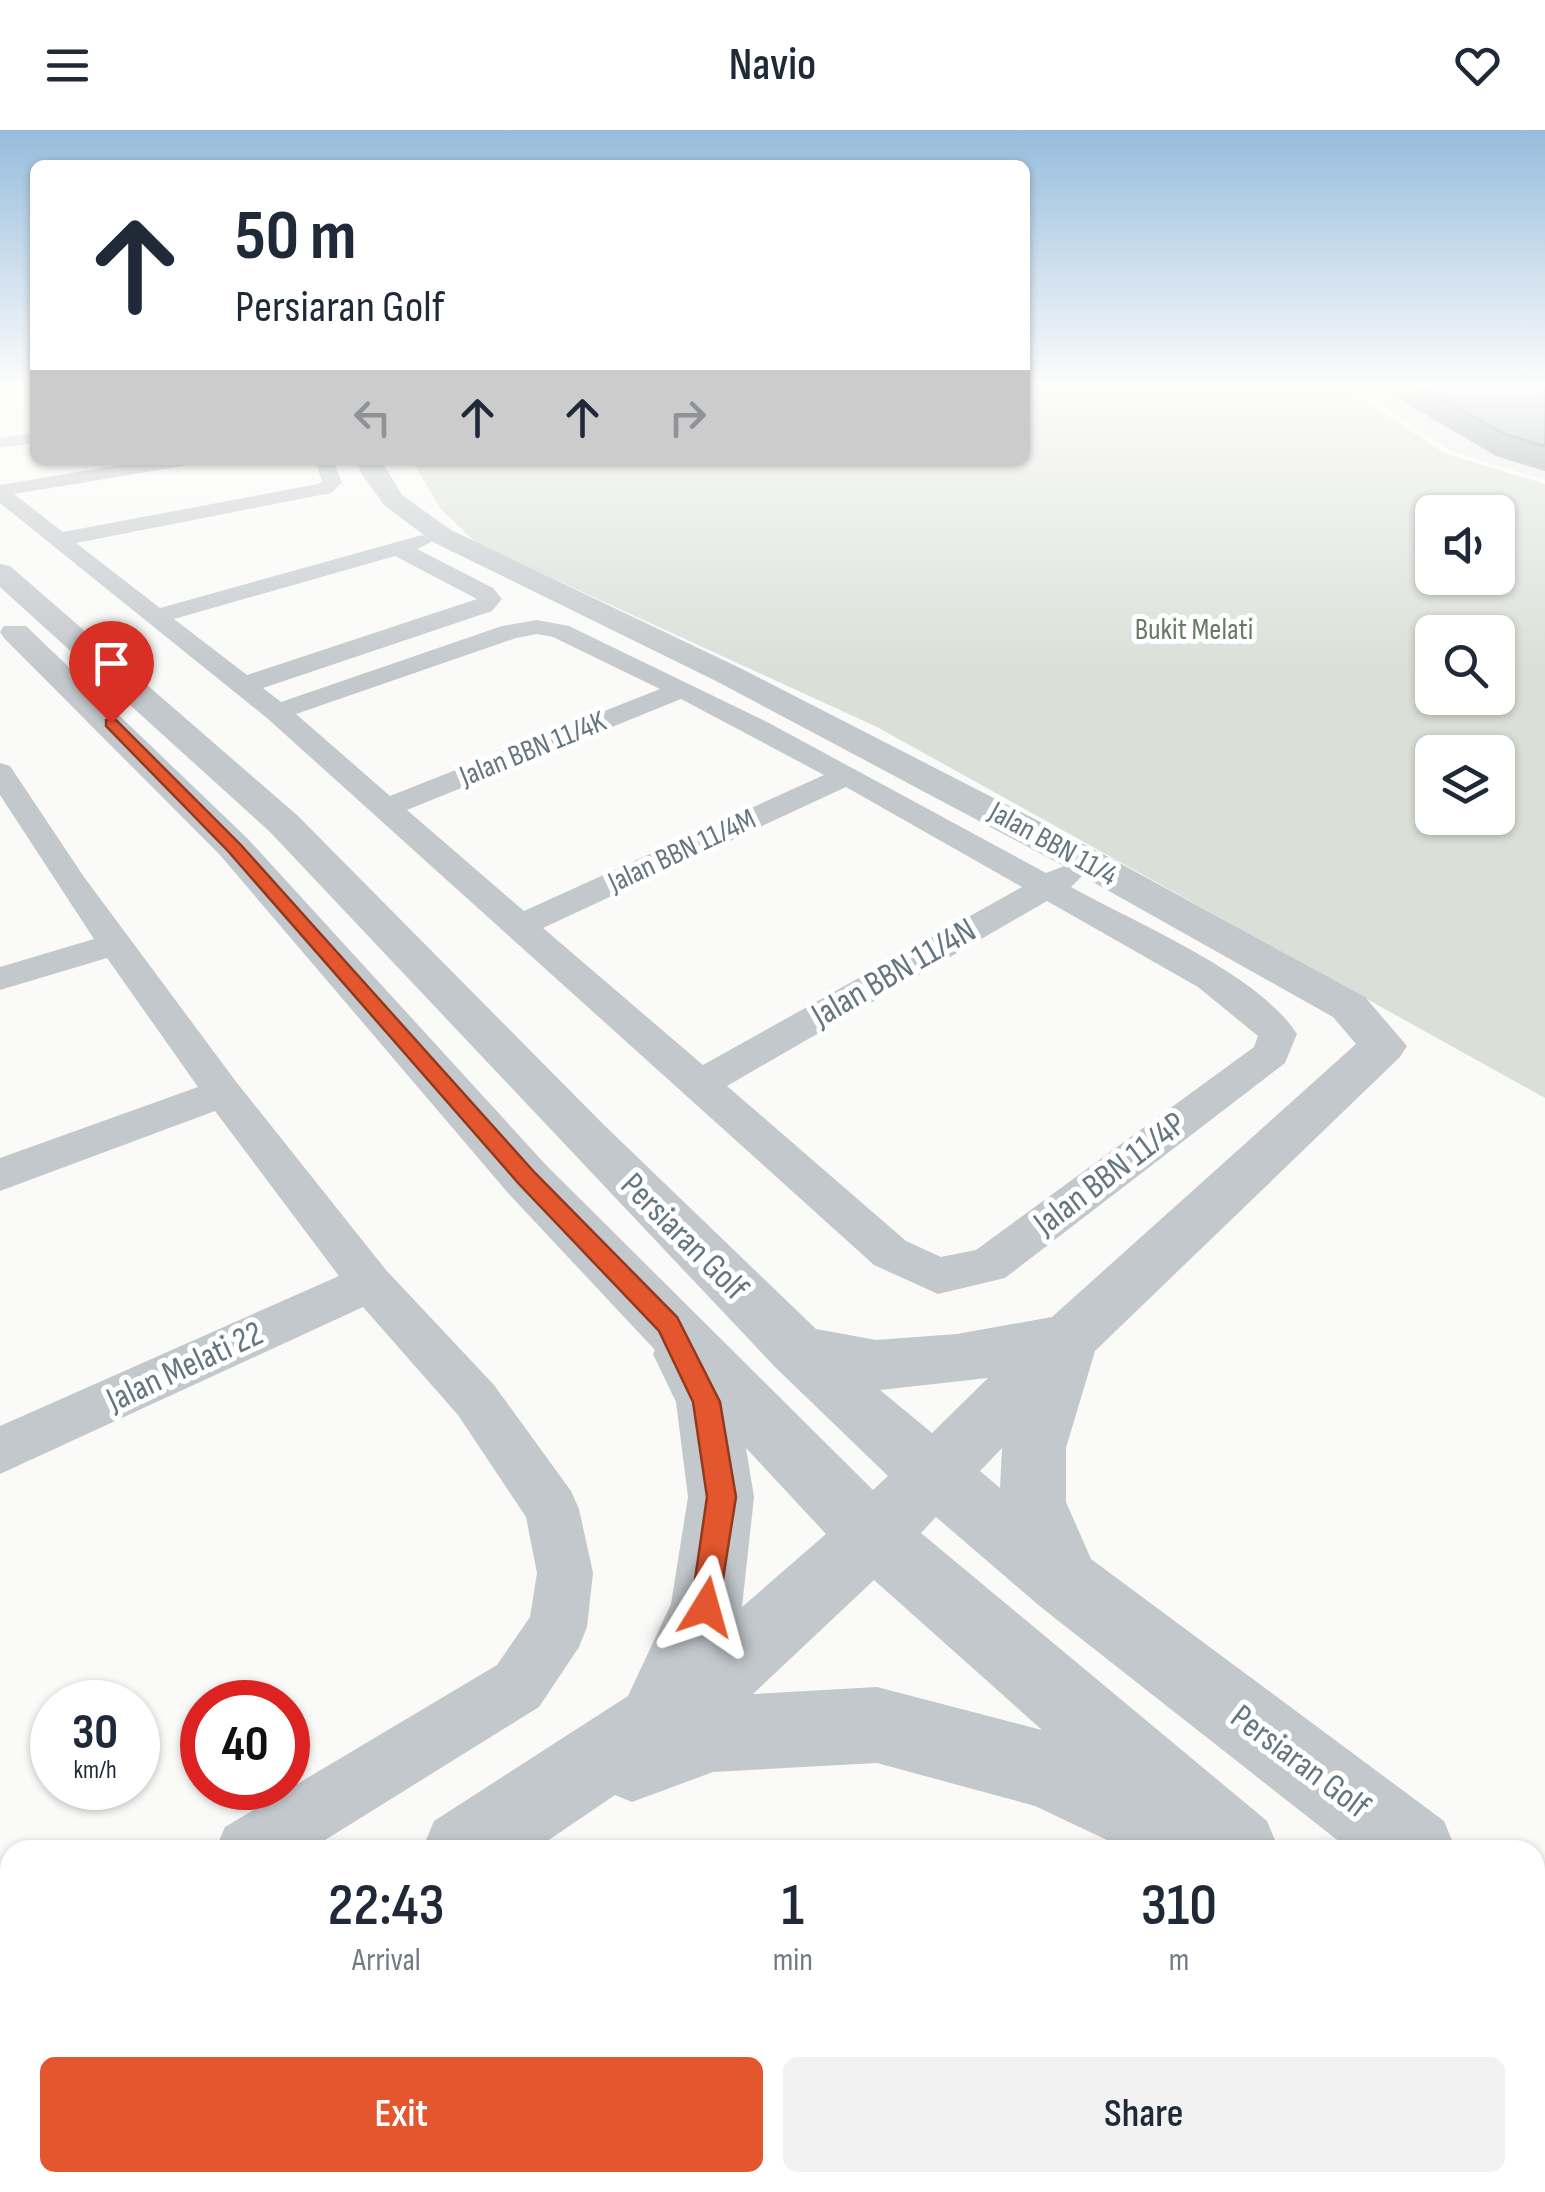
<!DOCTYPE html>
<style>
body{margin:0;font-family:"Sofia Sans Condensed",sans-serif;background:#f2f2f3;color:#1f2937;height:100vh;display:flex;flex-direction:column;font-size:38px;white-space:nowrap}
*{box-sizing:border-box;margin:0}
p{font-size:32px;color:#747a83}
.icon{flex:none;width:55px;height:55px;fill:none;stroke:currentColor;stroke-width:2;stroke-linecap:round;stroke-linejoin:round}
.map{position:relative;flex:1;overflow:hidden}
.details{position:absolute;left:0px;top:1710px;width:1545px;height:352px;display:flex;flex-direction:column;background:#fff;border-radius:30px 30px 0 0;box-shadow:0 2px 8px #0004}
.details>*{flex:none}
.top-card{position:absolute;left:30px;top:30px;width:1000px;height:305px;border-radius:15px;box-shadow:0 2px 8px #0004;background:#fff;color:#1f2937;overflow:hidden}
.fabs{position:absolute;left:1415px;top:365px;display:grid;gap:20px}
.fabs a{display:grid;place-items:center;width:100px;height:100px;border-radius:15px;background:#fff;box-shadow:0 2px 8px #0004;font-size:50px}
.speed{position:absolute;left:30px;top:1550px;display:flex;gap:20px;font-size:50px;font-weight:700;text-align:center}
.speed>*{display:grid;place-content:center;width:130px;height:130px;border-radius:50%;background:#fff;box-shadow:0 2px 8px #0004;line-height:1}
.speed small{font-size:25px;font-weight:400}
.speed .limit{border:15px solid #d22;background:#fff;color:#111}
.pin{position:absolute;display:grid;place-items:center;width:85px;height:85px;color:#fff;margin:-102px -42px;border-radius:50% 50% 50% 0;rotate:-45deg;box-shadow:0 0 10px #0007}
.pin .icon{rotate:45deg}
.me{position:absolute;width:110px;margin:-55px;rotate:8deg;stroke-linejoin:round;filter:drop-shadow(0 0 8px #0008)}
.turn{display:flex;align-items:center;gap:35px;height:210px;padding:0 40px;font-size:45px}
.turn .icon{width:130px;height:130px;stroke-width:2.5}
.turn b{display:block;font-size:70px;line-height:85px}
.lanes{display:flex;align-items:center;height:95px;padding:0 40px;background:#0003;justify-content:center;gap:50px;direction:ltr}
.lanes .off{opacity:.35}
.eta{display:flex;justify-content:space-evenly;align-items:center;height:170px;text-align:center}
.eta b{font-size:60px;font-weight:600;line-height:70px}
.action{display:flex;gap:20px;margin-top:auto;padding:20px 40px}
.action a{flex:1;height:115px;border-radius:15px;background:#e4572e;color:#fff;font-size:40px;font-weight:600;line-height:115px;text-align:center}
.action a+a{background:#f2f2f3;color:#1f2937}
header{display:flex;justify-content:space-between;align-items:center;height:130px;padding:0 40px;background:#fff;font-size:45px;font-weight:600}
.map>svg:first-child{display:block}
.built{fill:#e8e9e9}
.green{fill:#dadfd7;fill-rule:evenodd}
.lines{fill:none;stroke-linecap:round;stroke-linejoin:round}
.minor{fill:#c3c8cc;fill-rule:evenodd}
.tertiary{fill:#c3c8cc;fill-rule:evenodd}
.wall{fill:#929a9f}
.building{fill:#aab3b9;stroke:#777d82;stroke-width:2.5}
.route{fill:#e4572e;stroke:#94391e;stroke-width:2.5}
.labels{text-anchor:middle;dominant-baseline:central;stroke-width:10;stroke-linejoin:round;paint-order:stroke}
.far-park-label{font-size:30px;fill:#687a64;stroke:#fff}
.far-street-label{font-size:30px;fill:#657683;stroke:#fff}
.street-label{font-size:35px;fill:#657683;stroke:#fff}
</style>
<header><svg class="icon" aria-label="menu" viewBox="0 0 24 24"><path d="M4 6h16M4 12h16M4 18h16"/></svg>Navio<svg class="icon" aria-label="heart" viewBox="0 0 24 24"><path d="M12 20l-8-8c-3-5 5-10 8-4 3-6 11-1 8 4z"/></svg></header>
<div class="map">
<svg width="1545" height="2062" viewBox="0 0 1545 2062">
<rect width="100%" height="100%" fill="#fafaf8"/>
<path class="built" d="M1354,256H1545V350L1451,321Z
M214,2052H1269L1279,2062H200Z"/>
<path class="green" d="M1025,256H1343L1444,323L1545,354V968L877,597L476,413L440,378L412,330H1025ZM1432,382H1498V448H1432ZM1432,502H1498V568H1432ZM1432,622H1498V688H1432Z"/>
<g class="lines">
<path class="minor" d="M35,303V313L0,318V308Z
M149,330H192L183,336L14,364L63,402L318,354L322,351L315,330H333L342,352L331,363L76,413L160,478L422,405L433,411L417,419L493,458L502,469L492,481L263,558L281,572L502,496L537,490L569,496L769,593L1046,743L1067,735L1079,738L1083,745L1071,757C1135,793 1258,843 1297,904L1285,933L1005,1148L938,1164L874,1135L267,588L0,373V355ZM395,426L477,469L247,545L174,489ZM537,504L553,507L660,559L390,666L296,584L516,508ZM681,569L824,645L524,781L407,680ZM846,657L1022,757L703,935L543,798ZM1047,771L1198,857L1258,906L1254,917L976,1120L941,1127L906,1111L727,956Z
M0,633L10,636L84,747L237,953L386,1140L494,1255L571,1361L579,1379L593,1443L587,1497L579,1517L539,1577L309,1720H215L225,1697L497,1535L530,1487L537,1443L526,1387L458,1285L363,1177L0,1344V1296L339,1146L215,981L0,1061V1028L198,957L107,828L0,860V837L94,809L0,665Z
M10,1829V1901L0,1905V1833Z
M380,2052H466L462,2062H376Z
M1036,2052H1118L1122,2062H1040Z"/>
<path class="tertiary" d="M357,330H381L402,365L451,400L740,538L1103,724L1365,867L1407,916L1400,927L1095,1221L1066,1318V1372L1091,1429L1444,1691L1456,1720H1350L1042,1478L936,1387L921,1403L1267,1691L1279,1720H1128L1035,1676L877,1633L713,1642L632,1672L615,1665L534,1720H422L434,1691L628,1566L671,1474L688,1367L676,1272L653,1224L655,1220L508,1063L220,725L4,508L0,502L4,496H26L248,709L546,1035L873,1360L888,1346L776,1238L270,702L0,457V434L10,436L298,686L604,995L816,1199L876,1210L957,1204L1052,1187L1356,914L1333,887L1075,742L718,552L433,412L384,375L361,343ZM988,1248L932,1303L880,1260ZM746,1318L826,1404L742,1477L754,1367ZM1002,1318L1000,1358L980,1341ZM874,1450L1042,1600L877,1557L753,1564Z
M1535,1764L1545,1768V1856L1535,1851Z
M1535,1923L1545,1927V2023L1535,2019Z
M10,1972V2052H43L27,2062H0V1976Z"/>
</g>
<path class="wall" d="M1377,256H1545V341L1496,326Z"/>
<path class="building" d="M1418,256H1545V316L1505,304Z"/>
<linearGradient id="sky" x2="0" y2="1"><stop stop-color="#96bcdc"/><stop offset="0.47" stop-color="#fdfdfc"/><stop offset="1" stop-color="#fdfdfc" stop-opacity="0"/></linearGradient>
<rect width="1545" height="544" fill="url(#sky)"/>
<path class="route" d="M106,590H116L240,714L535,1043L677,1187L720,1272L736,1367L717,1487L706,1492L695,1487L691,1477L707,1367L693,1272L659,1201L519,1054L228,721L106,596Z"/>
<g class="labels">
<g class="far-park-label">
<text x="1194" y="500">Bukit Melati</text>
</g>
<g class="far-street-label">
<text transform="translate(533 619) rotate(-22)">Jalan BBN 11/4K</text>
<text transform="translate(1053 714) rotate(29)">Jalan BBN 11/4</text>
<text transform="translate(682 721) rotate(-25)">Jalan BBN 11/4M</text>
</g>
<g class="street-label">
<text transform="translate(894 843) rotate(-30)">Jalan BBN 11/4N</text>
<text transform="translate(1110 1044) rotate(-37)">Jalan BBN 11/4P</text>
<text transform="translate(684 1107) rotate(45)">Persiaran Golf</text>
<text transform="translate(185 1237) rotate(-25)">Jalan Melati 22</text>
<text transform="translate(1300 1632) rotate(37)">Persiaran Golf</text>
</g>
</g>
</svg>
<div class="fabs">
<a><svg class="icon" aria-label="sound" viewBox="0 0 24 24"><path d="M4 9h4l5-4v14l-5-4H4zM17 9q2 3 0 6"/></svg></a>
<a><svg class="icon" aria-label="search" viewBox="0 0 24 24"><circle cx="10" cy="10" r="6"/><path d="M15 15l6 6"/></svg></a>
<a><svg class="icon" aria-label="layers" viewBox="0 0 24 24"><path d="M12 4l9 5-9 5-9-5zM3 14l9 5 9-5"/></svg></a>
</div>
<div class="speed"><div>30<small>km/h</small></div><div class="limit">40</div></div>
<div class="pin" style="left:111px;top:593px;background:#d93025"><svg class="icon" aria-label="arrive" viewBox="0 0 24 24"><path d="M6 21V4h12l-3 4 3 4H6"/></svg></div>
<svg class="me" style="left:706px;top:1477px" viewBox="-20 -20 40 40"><path d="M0-17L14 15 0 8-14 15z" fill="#e4572e" stroke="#fff" stroke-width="4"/></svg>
<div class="top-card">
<div class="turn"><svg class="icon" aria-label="ahead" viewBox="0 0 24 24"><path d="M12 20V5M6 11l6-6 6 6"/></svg><div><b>50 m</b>Persiaran Golf</div></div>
<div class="lanes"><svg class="icon off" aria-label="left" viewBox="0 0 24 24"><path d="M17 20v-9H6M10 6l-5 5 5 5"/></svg><svg class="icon" aria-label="ahead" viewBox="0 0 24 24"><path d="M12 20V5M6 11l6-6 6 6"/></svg><svg class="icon" aria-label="ahead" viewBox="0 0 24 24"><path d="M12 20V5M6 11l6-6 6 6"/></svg><svg class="icon off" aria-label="right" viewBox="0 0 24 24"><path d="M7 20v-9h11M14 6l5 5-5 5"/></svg></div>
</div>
<section class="details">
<div class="eta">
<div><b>22:43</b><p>Arrival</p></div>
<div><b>1</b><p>min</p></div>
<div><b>310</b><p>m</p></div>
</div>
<div class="action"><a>Exit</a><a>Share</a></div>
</section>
</div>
